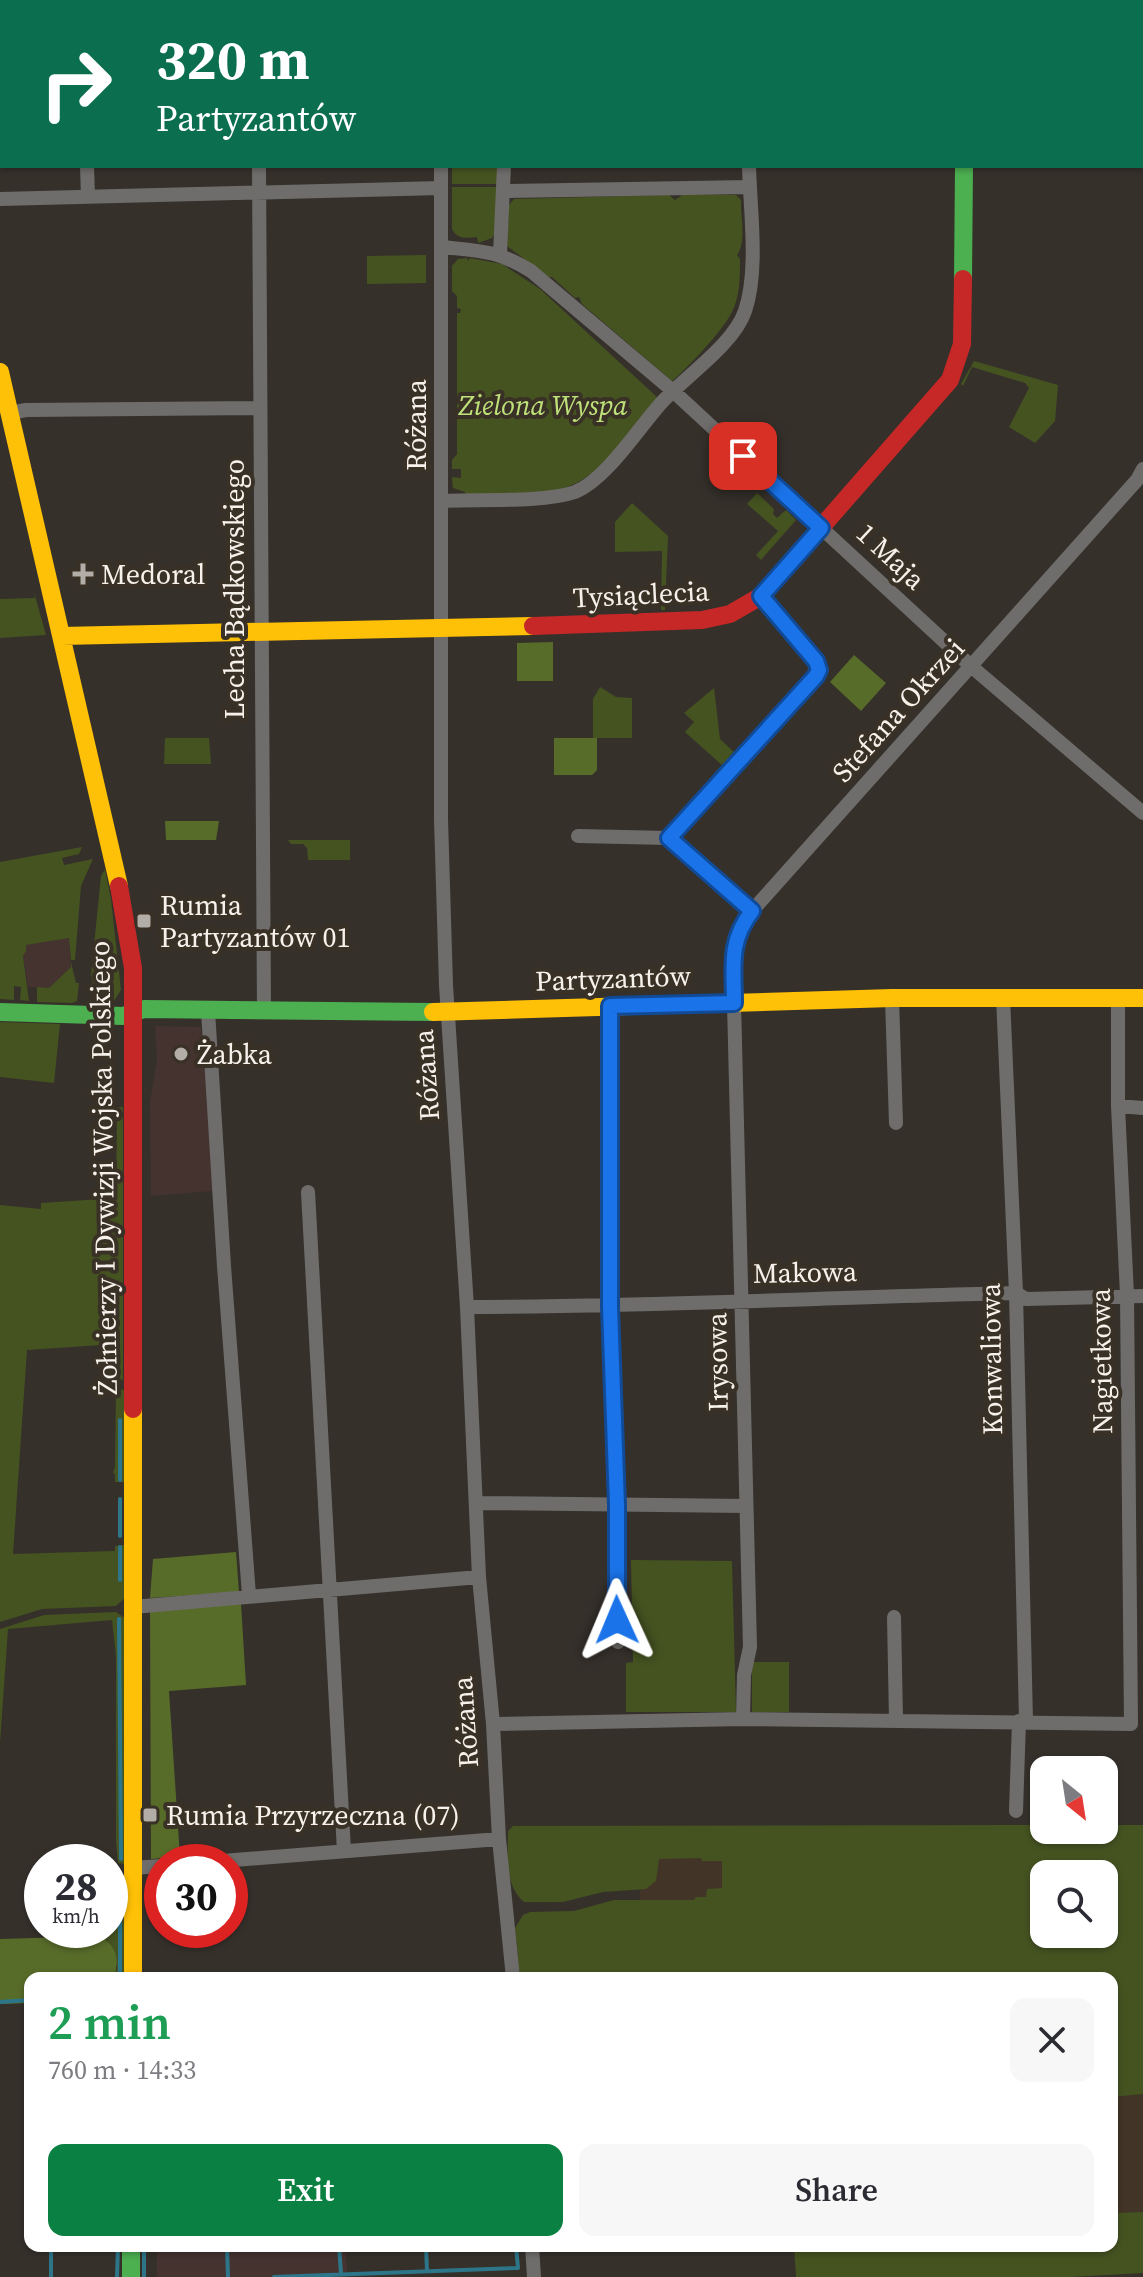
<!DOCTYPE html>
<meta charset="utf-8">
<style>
body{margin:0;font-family:"Source Serif 4",serif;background:#f7f7f7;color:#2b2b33;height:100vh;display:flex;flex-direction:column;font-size:30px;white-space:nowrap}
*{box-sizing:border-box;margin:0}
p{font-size:26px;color:#7c7c81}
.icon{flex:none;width:44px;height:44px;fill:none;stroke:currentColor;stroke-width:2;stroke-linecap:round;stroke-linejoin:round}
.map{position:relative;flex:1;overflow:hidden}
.details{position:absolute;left:24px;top:1972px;width:1094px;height:280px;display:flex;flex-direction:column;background:#fff;border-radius:16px;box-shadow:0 2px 6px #0004}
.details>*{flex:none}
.top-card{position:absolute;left:0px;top:0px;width:1144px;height:168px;box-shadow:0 2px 6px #0004;background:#0b6e4f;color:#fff;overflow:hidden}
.needle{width:52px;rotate:150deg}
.controls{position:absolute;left:1030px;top:1756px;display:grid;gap:16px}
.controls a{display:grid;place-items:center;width:88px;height:88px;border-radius:16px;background:#fff;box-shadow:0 2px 6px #0004;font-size:40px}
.speed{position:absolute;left:24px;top:1844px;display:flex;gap:16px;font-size:40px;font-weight:700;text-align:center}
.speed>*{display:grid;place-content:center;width:104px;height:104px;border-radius:50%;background:#fff;box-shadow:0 2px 6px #0004;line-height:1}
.speed small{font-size:20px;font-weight:400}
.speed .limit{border:12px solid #d22;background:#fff;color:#111}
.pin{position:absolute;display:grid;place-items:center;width:68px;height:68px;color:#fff;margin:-34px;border-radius:16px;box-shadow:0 4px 12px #0006}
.me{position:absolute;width:88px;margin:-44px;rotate:359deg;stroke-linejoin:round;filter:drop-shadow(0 0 6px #0008)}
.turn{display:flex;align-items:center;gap:28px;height:168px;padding:0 24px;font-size:36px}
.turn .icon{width:104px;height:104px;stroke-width:2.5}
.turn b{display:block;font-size:56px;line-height:68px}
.round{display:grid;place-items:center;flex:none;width:84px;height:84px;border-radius:16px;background:#f7f7f7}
.head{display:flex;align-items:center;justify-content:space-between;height:136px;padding:0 24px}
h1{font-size:48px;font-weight:600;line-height:60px;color:#1e9e55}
.cta{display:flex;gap:16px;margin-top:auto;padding:16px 24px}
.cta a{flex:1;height:92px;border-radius:16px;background:#0b8043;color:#fff;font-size:32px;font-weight:600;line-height:92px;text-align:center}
.cta a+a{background:#f7f7f7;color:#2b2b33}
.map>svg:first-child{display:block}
.commercial{fill:#453330}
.built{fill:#423527}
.green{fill:#455321;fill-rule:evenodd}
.forest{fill:#586c2a}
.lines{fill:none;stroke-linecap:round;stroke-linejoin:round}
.stream{stroke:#2d768a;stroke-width:4}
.street{stroke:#6f6d6b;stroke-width:14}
.fast{stroke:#4caf50;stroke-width:18}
.slow{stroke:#ffc107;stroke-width:18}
.jam{stroke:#c62828;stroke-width:18}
.route-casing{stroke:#114b97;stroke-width:20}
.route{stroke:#1a73e8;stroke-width:14}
.poi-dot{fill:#b3ada7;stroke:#393026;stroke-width:3}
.labels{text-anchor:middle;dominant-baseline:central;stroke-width:8;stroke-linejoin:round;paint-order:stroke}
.park-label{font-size:28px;font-style:italic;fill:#bee17a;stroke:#393026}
.street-label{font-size:28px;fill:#f7f1eb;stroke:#393026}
.poi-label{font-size:28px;fill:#f7f1eb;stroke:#393026;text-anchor:start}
</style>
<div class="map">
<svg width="1143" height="2277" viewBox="0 0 1143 2277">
<rect width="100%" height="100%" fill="#35302a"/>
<path class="commercial" d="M69,938L71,967L49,988L28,987L23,955L26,951L25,945Z
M155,1026L201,1027L213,1191L151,1196L150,1103L157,1059Z
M157,2246H345L348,2277H157Z"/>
<path class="built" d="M639,1832H730L731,1903L640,1904Z
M1143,2094V2212L1112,2213V2097Z"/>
<path class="green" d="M452,166H499V184H452Z
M452,187H499L495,233L492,238L478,243L477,237C467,238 458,240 452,229Z
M669,195L675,200L682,195H736L741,200C740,217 747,241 737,255L740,259C740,278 740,298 731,314C721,332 688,368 672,381L582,304L579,297L575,298L552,277H548L507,246L509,205L514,199Z
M426,255V283L367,284V256Z
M467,258L468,261L470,258L502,264L540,289L658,398C630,431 599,484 552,491C524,496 493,494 465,496V492L453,488L452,477L461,478V469H452V460L457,454V313H460L461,309L457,308V296L452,291V266L458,259Z
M974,361L1058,385L1055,421L1035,443L1009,427L1029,388L1025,383L972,367L963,386L961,384Z
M757,493L774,509L773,514L777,518L786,510L796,520L761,560L756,555L778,531L747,504Z
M632,503L668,536L665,610H661L662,551L615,552V522Z
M34,592L46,635L0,638V599L35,598Z
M600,687L616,697L632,698V738H593V699Z
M714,688L720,739L735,753L723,766L685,732L694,722L684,713Z
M165,738H209L211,764H164Z
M288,840H350V860H308L307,848L303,844H291Z
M82,847L79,854L62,858L64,865L93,859L81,886L75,960H71L69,938L26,945V951L23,956L29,1001L20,1000L21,987L14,986V1000L0,999V862Z
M105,869L111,899L121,990L114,1001L108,1002L95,995L91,975L101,876Z
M71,962L76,983H79L77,1001L72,1003L37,1002V987L49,988L71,967Z
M0,1022L60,1024L54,1083L0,1077Z
M117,1107H123V1380H117V1344L27,1350L13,1554L115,1551V1546L125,1545L127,1596L116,1606L42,1609L0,1622V1205L41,1209V1203L116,1198Z
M116,1388L124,1390L126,1482H115V1474L113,1473L115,1467Z
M631,1560L732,1561L736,1712H626V1663L633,1662Z
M116,1612L126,1619V1862L124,1864L118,1863L116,1841V1657L112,1620L8,1629L0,1743V1629L44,1615Z
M752,1662H789V1712H752Z
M1044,1825V1830H1104V1825H1143V2094L1112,2097V1978H520L515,1928L523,1915L530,1912L574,1911L614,1900H694L696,1897H706L707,1889L722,1888V1861H702L701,1858L659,1859L656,1881L646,1889L603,1892L563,1902H524C504,1885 508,1855 508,1831L513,1826ZM1044,1874H1104V1934H1044Z
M122,1872V1913H126V1978H114L117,1967L105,1940V1930H110V1873Z
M1143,2212V2273L1071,2277H796L794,2246H1112V2213Z"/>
<path class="forest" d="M553,642V681H517V643Z
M854,655L886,683L861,711L830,682Z
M554,738H597V770L592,775H554Z
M165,821H219L216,840H166Z
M236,1552L239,1592L150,1598L153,1559Z
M241,1604L246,1685L169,1691L180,1857L151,1859L150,1610Z
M105,1936V1940C119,1950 118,1963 114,1978H30V2003L0,2004V1939Z"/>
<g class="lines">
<path class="stream" d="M120,1420V1480
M120,1499V1536
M120,1580V1547
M119,1619L121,1859
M120,1978V1873
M0,2002L30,2000
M227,2246L228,2277
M339,2246L341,2273
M426,2246L427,2271
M51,2277V2246
M117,2277L118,2246
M144,2277V2246
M274,2277L518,2268L516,2246"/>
<path class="street" d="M85,0V2
M257,0V2
M481,0L484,2
M429,2V0
M1142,107H1143
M87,166L88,197
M259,166L264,1012
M441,166V819L446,985L467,1307L479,1577L493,1724L499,1839L513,1978
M504,191L750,187
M0,199L441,188
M442,247C480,251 497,250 531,271L673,391L972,667L1143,813
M500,254L504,166
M10,413L26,410L259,408
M441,501C478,499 543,503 575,492C607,479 639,427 663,401C686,376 734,344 745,311C759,270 750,210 749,166
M578,836L669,838L816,676L819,670L816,661L761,596
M669,838L752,911
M1003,997L1016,1293L1026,1721
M892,998L896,1123
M610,1006V1307L617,1505L618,1642
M208,1011L224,1266L249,1595
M1118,1106L1143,1108
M308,1192L344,1851
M467,1307C650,1307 833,1297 1016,1293L1026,1299L1143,1296
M478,1503L746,1506
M133,1607L479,1577
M894,1617L896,1720
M743,1719L744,1675L750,1647L734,1003C734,967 729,942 752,911L1137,480L1143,469
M493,1724L743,1719L1131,1724L1127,1295L1118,1106V998
M1016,1811L1019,1721
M210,1862L499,1839
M132,1868L162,1866
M532,2246L534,2277"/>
<path class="fast" d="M963,279L964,166
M0,1012L123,1016L144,1009L433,1012
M131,2246V2277"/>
<path class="slow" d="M964,0V2
M0,372L119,886
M61,636L533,626
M433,1012L892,998H1143
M133,1409V1978"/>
<path class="jam" d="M533,626L702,620L730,614L761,596L950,380L962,344L963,279
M119,886L133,968V1409"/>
</g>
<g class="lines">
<defs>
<path id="route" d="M617,1620V1505L610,1307V1006L734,1003C734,967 728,942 752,911L669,838L816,676L819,670L816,661L761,596L821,528L743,456"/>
</defs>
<use href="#route" class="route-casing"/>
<use href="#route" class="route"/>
</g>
<g class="poi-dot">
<path d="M79 562h8v8h8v8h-8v8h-8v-8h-8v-8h8z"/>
<rect x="136" y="913" width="16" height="16" rx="4"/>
<circle cx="181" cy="1054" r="8"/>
<rect x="142" y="1807" width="16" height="16" rx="4"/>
</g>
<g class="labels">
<g class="park-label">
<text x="543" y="405">Zielona Wyspa</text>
</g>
<g class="street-label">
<text transform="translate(416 425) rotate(-90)">Różana</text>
<text transform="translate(891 556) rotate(43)">1 Maja</text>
<text transform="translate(234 589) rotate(-90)">Lecha Bądkowskiego</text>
<text transform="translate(641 594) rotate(-3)">Tysiąclecia</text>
<text transform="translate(898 710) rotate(-48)">Stefana Okrzei</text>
<text transform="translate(613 978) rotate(-2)">Partyzantów</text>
<text transform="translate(426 1075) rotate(-94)">Różana</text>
<text transform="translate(103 1168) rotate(-91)">Żołnierzy I Dywizji Wojska Polskiego</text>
<text transform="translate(805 1272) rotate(-1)">Makowa</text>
<text transform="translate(991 1359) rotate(-91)">Konwaliowa</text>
<text transform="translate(1101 1361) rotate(-91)">Nagietkowa</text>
<text transform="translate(717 1362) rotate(-91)">Irysowa</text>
<text transform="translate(465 1722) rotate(-94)">Różana</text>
</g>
<g class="poi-label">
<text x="101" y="574">Medoral</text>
<text x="160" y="905">Rumia<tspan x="160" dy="32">Partyzantów 01</tspan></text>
<text x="197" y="1054">Żabka</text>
<text x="166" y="1815">Rumia Przyrzeczna (07)</text>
</g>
</g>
</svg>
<div class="controls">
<a><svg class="needle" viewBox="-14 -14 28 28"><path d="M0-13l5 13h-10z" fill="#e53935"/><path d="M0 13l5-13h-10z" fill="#7c7c81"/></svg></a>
<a><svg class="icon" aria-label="search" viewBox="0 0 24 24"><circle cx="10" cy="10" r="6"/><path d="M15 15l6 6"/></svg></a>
</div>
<div class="speed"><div>28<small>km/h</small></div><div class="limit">30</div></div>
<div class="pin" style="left:743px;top:456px;background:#d93025"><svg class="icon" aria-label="arrive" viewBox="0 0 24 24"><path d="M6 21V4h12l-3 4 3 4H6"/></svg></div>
<svg class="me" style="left:617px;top:1620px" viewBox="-20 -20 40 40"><path d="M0-17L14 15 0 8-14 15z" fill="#1a73e8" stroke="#fff" stroke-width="4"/></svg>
<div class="top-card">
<div class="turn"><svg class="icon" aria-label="right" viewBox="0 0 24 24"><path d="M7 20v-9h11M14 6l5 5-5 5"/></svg><div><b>320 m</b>Partyzantów</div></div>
</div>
<section class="details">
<div class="head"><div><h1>2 min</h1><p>760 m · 14:33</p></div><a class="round"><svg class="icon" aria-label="close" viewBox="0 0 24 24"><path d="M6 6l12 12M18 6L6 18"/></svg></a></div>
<div class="cta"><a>Exit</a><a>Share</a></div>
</section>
</div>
